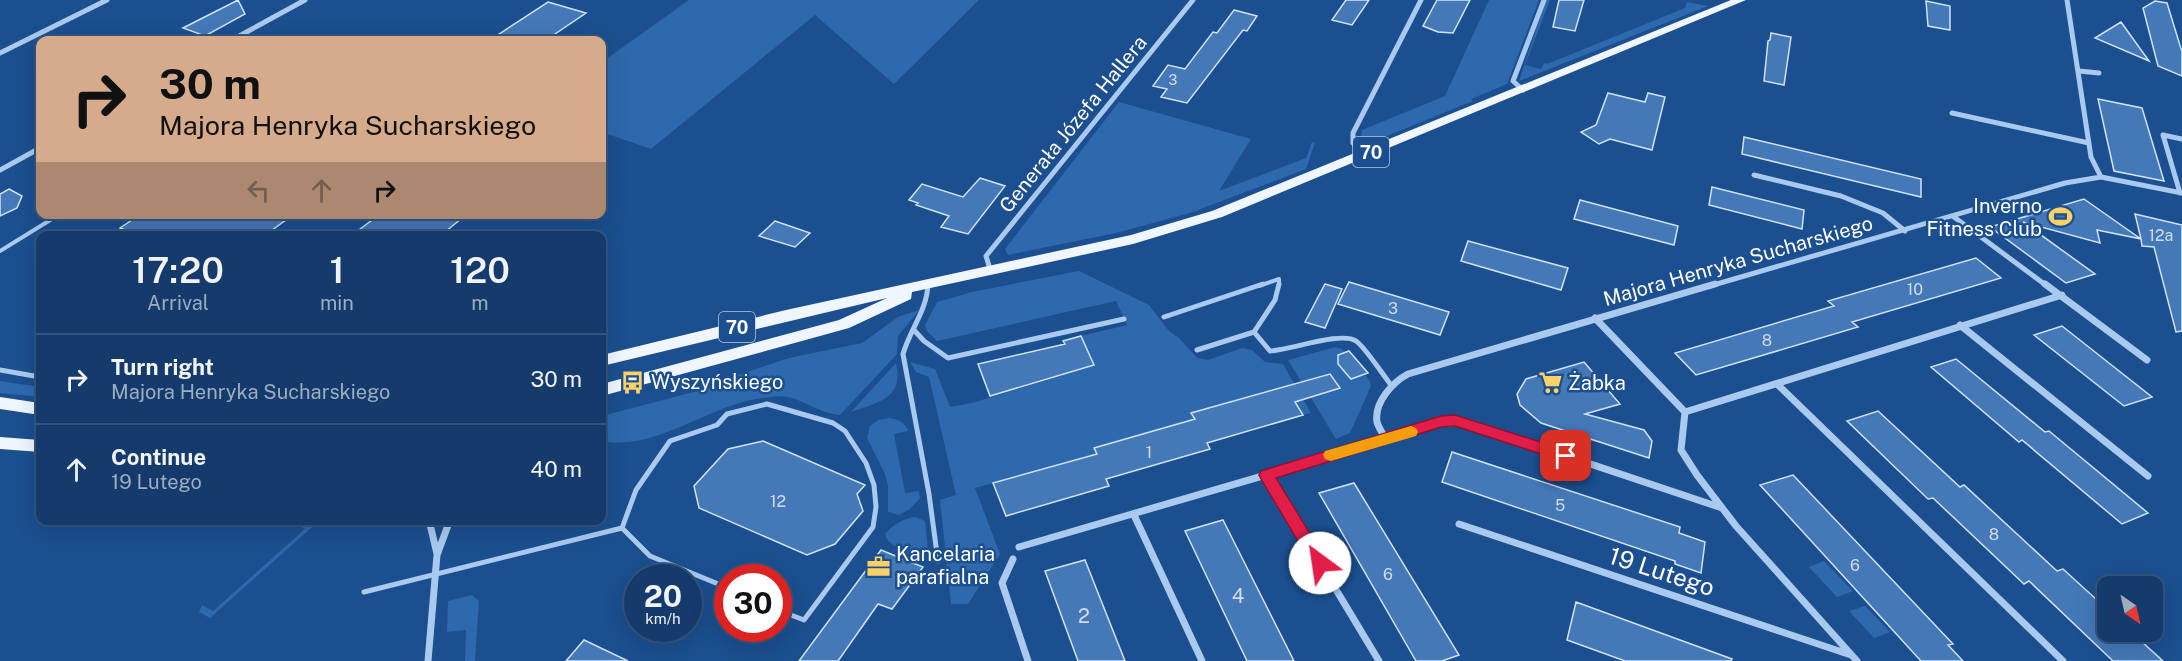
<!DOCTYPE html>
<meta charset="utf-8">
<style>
body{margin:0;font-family:"Public Sans",sans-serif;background:#214673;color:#f1f3f6;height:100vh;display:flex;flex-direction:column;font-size:22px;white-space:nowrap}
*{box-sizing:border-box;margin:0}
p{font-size:20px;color:#9dadc1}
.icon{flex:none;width:33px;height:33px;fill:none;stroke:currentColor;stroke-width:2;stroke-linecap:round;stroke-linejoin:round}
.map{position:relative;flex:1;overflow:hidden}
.panel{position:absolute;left:36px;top:231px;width:570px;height:294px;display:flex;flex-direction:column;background:#143b6b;border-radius:12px;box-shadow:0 6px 24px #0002,0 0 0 2px #33557e}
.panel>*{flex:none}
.hud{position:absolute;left:36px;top:36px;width:570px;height:183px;border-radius:12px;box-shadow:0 6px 24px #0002,0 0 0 2px #33557e;background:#d6ab8b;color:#111;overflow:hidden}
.needle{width:39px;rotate:146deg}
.fabs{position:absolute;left:2097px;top:576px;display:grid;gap:12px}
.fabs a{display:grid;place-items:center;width:66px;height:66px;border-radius:12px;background:#143b6b;box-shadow:0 6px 24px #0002,0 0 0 2px #33557e;font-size:30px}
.speed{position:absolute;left:624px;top:564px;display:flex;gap:12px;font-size:30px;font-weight:700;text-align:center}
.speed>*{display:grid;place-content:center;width:78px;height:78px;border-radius:50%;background:#143b6b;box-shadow:0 6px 24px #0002,0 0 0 2px #33557e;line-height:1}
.speed small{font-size:15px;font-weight:400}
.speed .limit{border:9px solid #d22;background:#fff;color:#111}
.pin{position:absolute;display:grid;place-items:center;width:51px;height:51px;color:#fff;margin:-26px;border-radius:12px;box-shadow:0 3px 9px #0006}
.me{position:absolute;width:66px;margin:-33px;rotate:329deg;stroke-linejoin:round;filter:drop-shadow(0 0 4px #0008)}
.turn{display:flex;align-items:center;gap:21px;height:126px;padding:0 24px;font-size:27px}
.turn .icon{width:78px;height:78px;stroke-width:2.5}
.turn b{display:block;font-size:42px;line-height:51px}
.lanes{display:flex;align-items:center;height:57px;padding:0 24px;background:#0003;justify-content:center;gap:30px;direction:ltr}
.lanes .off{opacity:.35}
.eta{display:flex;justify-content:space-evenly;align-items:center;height:102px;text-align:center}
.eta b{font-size:36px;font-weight:600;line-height:42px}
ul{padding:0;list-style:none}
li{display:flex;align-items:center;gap:18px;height:90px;padding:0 24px;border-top:2px solid #33557e}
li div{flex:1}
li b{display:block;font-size:22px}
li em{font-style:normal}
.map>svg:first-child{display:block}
.green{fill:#2e69ad}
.building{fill:#4478b7;stroke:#cfe3fa;stroke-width:1.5}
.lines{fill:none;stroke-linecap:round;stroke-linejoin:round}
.lane-far1{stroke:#a9c9ee;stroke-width:4}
.lane{stroke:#a9c9ee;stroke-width:5}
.street-far1{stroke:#a9c9ee;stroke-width:5}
.street{stroke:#a9c9ee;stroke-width:7}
.primary{fill:#f0f6ff;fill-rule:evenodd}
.route{fill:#e11d48;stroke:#92132f;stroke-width:1.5}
.slow{fill:#f59e0b}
.labels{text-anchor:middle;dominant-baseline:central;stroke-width:5;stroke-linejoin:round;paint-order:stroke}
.far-number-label{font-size:14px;fill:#d0dded}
.number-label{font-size:16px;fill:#d0dded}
.shield{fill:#1b4f8f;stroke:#bbcadd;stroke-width:1.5}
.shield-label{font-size:18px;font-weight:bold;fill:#fff}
.street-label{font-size:20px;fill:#fff;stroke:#1b4f8f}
.poi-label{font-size:20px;fill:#fff;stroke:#1b4f8f;text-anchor:start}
.near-number-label{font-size:20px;fill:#d0dded}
.near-street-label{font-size:24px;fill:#fff;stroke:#1b4f8f}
</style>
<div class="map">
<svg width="2182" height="661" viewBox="0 0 2182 661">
<rect width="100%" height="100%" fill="#1b4f8f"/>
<path class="green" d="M689,0H979L894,84L815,15L651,149L602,132V62Z
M1489,0H1539L1507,84L1471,99L1473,101L1377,140L1367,141L1361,138L1362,130L1445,96Z
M1546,0H1550L1525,65L1541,69L1544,63L1547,64L1685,8L1687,2L1708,6L1519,81Z
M1119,102L1251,139L1219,191L1306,158L1312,142L1315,143L1306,169L1190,213L1116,233L1008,255L1005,249Z
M1079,271L1149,305L1169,331L1179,338L1197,358L1208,360L1242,348L1252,350L1265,362L1283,364L1311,413L1303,415L1285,387L1192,414L1195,419L1094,448L1097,454L975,488L1000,554L968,604H951L940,500L956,495L929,377L916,372L910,362L935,369L950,407L972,403L1093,366L1081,336L1127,325L1116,301L937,341L927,331L925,325L937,302L972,292Z
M919,310L898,336L897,354L840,415C821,414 806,401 788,397C778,395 766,398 756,399C704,408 656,451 602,441V416L701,390L714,383L789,358L862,343L898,317Z
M1335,347L1342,349L1369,380L1371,386L1350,433L1336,439L1288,360Z
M896,363C904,399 879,402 851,412Z
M0,381L40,387V397L0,393Z
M889,418C898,419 905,422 908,431L894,434L905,493L919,491L920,498L910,509L899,515L888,512V486L885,474L867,438L870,426L878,420Z
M915,517L925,521L929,560L925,561C913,555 888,548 885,534C892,526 903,518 915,517Z
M292,521H319L210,618L199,612L202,605L213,611L305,529Z
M1824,561L1853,591L1837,597L1809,567Z
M472,595L479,601L475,661H465L466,630L447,632L448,601Z
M1865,606L1890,632L1874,638L1849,611Z"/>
<path class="building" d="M238,0L245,14L205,36L183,28Z
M1346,0H1369L1352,25L1332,20Z
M1437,0H1470L1453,33L1438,32L1423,26Z
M1559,0H1584L1575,31L1553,27Z
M1926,1L1950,6V30L1928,26Z
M2155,1L2167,3L2182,52V76L2158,66L2143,8Z
M548,2L586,13L546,40H490Z
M1234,10L1257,16L1247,31L1243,30L1187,103L1161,97L1167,89L1153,86L1168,65L1185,69L1213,32L1217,33Z
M2121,22L2149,61L2095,38Z
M1771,33L1791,37L1784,85L1764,81L1768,41L1770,40Z
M1608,93L1645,102L1648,93L1665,97L1652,150L1610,139L1599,144L1581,132L1596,125Z
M2098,99L2142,108L2164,181L2114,171Z
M1744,137L1921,179V197L1742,154Z
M980,178L1005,186L968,234L941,227L949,216L916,205L918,203L909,200L922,184L963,197Z
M1712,187L1804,210L1802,229L1709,205Z
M9,189L22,196L17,208L0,216V194Z
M2084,199L2141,239L2135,214L2182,225V331L2176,332L2154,247L2142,246L2141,239L2097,230L2100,243L2023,222L2095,274L2066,283L1990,227Z
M1580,200L1678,226L1674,245L1574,219Z
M141,214H294L264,236H140L120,228Z
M380,214H467L440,236H351Z
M775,221L810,233L795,247L759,236Z
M1468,241L1568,268L1561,290L1461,261Z
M1976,258L2001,278L1852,322L1858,327L1696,375L1675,353L1834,306L1828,301Z
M1349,282L1449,312L1440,335L1338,304Z
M1325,284L1342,289L1325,328L1305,322Z
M2062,326L2152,397L2124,406L2034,335Z
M1081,336L1094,365L990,396L978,364L1065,344L1063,341Z
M1349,351L1368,373L1351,379L1338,364V355Z
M1956,359L2045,432L2049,431L2148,513L2122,524L2022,440L2019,442L1931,367Z
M1584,362L1620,404L1585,414L1644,430L1652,441L1649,458L1541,423L1520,405L1517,394L1526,379Z
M1330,374L1340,388L1295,402L1303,415L1207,443L1210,449L1106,479L1109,486L1006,516L993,483L1097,454L1094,448L1195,419L1191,413Z
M1878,411L1960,487L1964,485L2057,571L2063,569L2108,610V632H2131L2163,661H2113L2029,581L2024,584L1933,498L1928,499L1847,421Z
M763,441L865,485L857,494L863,511L835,544L807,555L699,508L694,486L728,449Z
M1452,452L1680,527L1679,533L1705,542L1701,573L1675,564V561L1442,482Z
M1793,475L1953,644L1948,645L1963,661H1921L1760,485Z
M1354,483L1459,655L1442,661H1416L1319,493Z
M1223,520L1294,661H1247L1185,531Z
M881,550L923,567L892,609L878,604L838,661H799Z
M1085,560L1125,661H1078L1045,571Z
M1576,602L1732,659L1731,661H1625L1567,640Z
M584,640L628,661H566Z"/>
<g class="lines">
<path class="lane-far1" d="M0,251L60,214
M1259,286L1279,279V286"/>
<path class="lane" d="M928,284C927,311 910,329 903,354L929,494L938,561
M1164,317L1263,284
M914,330L924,341L948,358L1124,319
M1254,332L1275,300L1279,284
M1197,350L1254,332L1270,351C1291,350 1341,331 1356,341C1365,347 1383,375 1391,385
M0,370L40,377
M622,528L636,490L670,441L717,425L727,414L767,404L833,423L845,431L866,463L874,485L876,507L873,527L804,620L778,610
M364,592L622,528L650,556L728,588"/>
<path class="street-far1" d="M2067,0L2091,157L2101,177
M232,40L305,0
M0,53L107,0
M2079,71L2099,73
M1523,90L1513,81L1544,0
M1952,113L2089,143
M1365,154L1353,143V133L1421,0
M0,170L40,148
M1754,175L1841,196L1883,213L1905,231
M2180,193L2163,135L2182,139
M1954,217L2047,286
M990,269L986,256L1193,0
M1710,286L2065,183L2101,177L2182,193"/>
<path class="street" d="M2045,284L2147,360
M1595,318L1685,412L1681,450L1697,475L1736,526L1857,661
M1960,325L2148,476
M1777,384L2063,661
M1685,412L2062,295
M1386,440L1441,422L1468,423L1722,508
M1267,475L1379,661
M1134,515L1202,661
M429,520L437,554
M1459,524L1851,655
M1019,547L1386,440C1384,435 1378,427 1377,422C1374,402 1393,382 1408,374L1715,284
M1013,559L1002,583L1028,661
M428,661L437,555L450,520"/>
<path class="primary" d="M1731,0H1746L1222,217L1133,244L912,292L911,299L849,328L602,396V384L839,320L887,298L602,366V355L786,310L1131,235L1212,211Z
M0,397L40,403V415L0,409Z
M0,437L40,440V452L0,449Z"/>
</g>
<path class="route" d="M1455,415L1572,452L1574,456L1572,460L1566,462L1455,426L1441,427L1276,478L1328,563L1325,568L1320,570L1314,568L1261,479L1259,475L1261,471L1441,416Z"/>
<path class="slow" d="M1411,426L1416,428L1418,432L1416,436L1331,461L1325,459L1323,455L1325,451Z"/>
<defs>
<symbol id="stadium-bare" viewBox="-9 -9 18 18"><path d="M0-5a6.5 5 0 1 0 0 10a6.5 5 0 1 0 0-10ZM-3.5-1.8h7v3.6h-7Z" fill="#ffd166" stroke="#1b4f8f" stroke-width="2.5" paint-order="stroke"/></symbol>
<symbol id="bus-bare" viewBox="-9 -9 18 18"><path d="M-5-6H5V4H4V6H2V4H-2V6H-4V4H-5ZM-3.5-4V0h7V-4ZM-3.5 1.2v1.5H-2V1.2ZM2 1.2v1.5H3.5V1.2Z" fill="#ffd166" stroke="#1b4f8f" stroke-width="2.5" paint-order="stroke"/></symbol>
<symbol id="supermarket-bare" viewBox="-9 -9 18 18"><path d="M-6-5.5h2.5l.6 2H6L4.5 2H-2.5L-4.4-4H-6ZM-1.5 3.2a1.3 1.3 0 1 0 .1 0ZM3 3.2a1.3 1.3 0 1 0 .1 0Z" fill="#ffd166" stroke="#1b4f8f" stroke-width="2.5" paint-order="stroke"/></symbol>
<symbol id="office-bare" viewBox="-9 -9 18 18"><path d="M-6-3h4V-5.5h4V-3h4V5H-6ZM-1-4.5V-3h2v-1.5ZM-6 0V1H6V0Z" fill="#ffd166" stroke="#1b4f8f" stroke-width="2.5" paint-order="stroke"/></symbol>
</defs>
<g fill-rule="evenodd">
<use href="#stadium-bare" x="2044" y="200" width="33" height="33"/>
<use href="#bus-bare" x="616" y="366" width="33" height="33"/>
<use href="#supermarket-bare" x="1534" y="366" width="33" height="33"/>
<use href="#office-bare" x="862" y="550" width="33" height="33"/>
</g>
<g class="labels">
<g class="far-number-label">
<text x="1173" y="80">3</text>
</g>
<g class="number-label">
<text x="2161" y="235">12a</text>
<text x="1915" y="289">10</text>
<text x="1393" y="308">3</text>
<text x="1767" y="340">8</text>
<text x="1149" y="452">1</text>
<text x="778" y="501">12</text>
<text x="1560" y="505">5</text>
<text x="1994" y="534">8</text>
<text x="1855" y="565">6</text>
<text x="1388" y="574">6</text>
</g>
<g class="shield">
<rect x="1353" y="137" width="36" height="30" rx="4.5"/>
<rect x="719" y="312" width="36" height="30" rx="4.5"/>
</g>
<g class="shield-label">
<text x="1371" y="152">70</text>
<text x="737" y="327">70</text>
</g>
<g class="street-label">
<text transform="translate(1073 124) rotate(-51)">Generała Józefa Hallera</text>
<text transform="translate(1738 261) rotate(-16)">Majora Henryka Sucharskiego</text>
</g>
<g class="poi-label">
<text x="2042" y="206" text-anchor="end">Inverno<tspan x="2042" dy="23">Fitness Club</tspan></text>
<text x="651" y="382">Wyszyńskiego</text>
<text x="1568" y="383">Żabka</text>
<text x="896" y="554">Kancelaria<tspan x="896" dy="23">parafialna</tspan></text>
</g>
<g class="near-number-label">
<text x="1238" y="596">4</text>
<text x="1084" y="616">2</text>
</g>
<g class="near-street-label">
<text transform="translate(1662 571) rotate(18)">19 Lutego</text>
</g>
</g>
</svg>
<div class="fabs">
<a><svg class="needle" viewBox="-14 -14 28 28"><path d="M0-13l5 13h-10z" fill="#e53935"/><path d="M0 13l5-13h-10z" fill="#9dadc1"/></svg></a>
</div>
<div class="speed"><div>20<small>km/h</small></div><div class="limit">30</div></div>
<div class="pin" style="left:1566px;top:456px;background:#d93025"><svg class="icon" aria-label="arrive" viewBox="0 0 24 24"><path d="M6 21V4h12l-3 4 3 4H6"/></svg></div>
<svg class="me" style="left:1320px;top:563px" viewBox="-20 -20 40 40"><circle r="19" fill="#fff"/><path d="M0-13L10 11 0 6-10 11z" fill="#e11d48"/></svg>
<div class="hud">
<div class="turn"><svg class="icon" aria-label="right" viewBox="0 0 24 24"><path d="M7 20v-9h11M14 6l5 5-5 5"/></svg><div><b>30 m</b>Majora Henryka Sucharskiego</div></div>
<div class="lanes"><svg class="icon off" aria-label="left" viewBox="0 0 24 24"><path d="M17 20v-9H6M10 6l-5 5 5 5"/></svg><svg class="icon off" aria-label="ahead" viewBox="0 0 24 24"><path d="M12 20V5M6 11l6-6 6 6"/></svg><svg class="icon" aria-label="right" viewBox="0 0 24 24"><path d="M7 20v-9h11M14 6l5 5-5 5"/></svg></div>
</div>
<section class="panel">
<div class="eta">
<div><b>17:20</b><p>Arrival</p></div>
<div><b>1</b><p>min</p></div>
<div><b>120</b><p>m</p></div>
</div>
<ul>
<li><svg class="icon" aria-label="right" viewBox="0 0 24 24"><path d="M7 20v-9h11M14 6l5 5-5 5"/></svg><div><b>Turn right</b><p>Majora Henryka Sucharskiego</p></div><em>30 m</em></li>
<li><svg class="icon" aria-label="ahead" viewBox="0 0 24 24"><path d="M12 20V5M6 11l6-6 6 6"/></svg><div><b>Continue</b><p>19 Lutego</p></div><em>40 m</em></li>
</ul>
</section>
</div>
